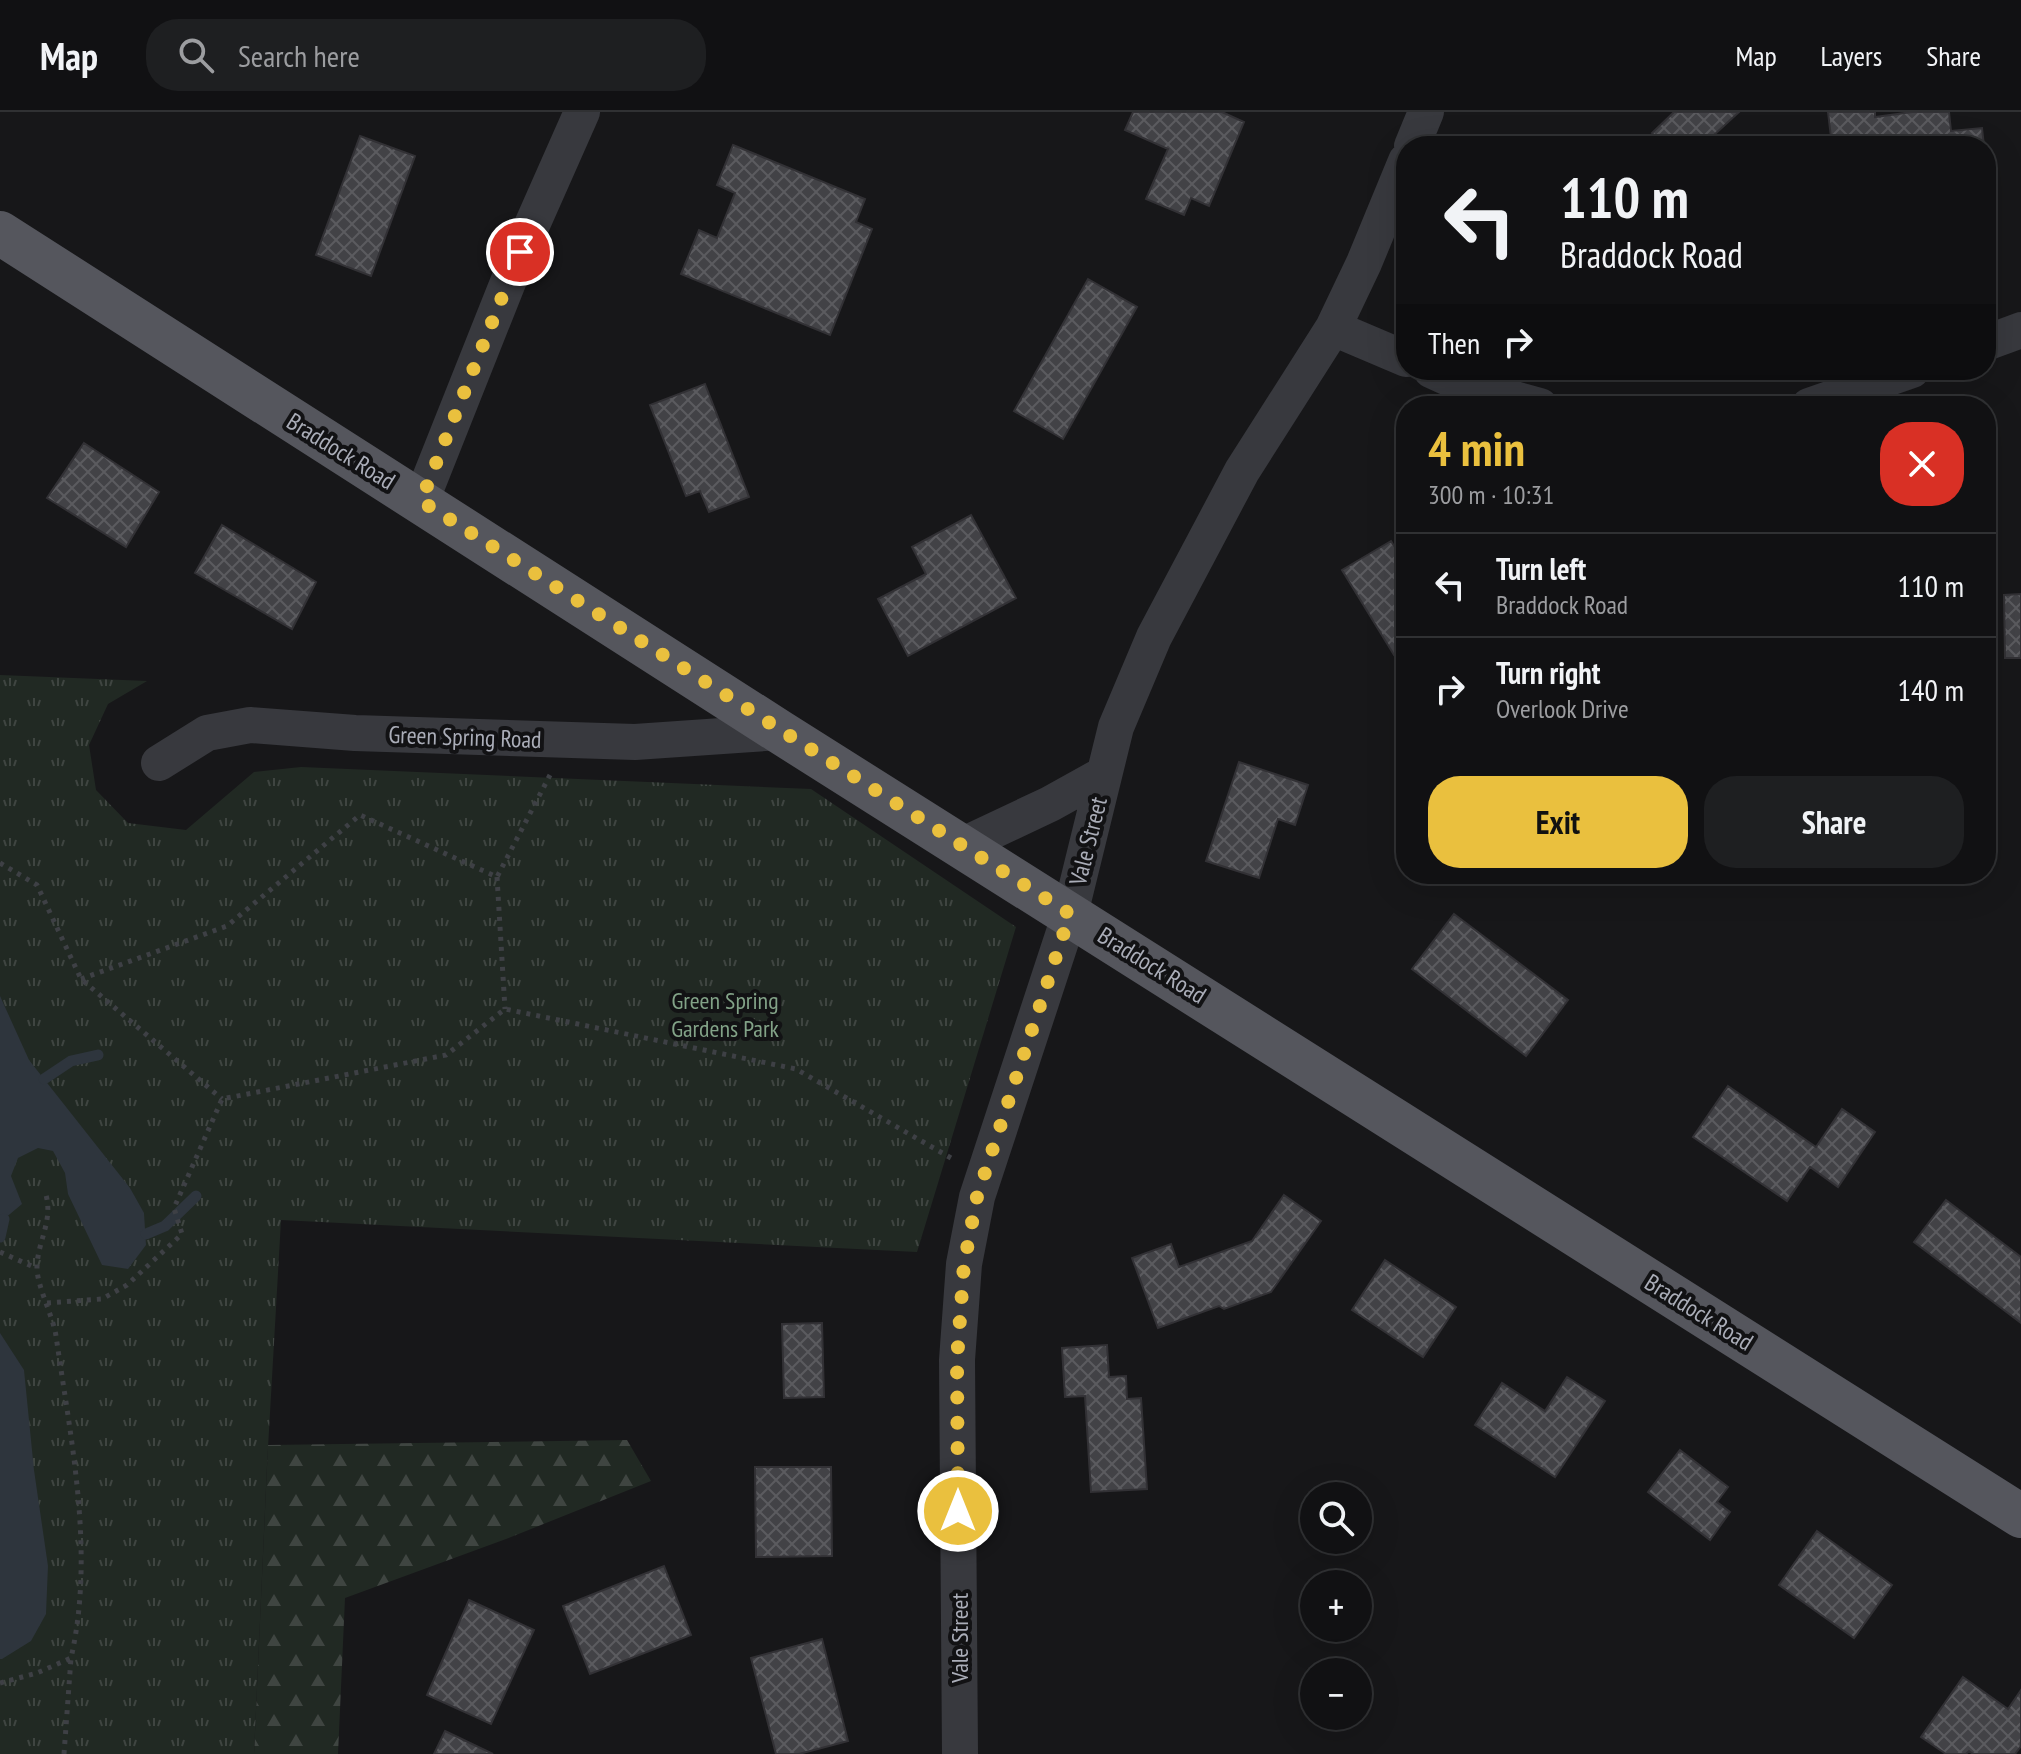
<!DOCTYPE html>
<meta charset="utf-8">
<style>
body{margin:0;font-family:"PT Sans Narrow",sans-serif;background:#1e1f21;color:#f1f3f6;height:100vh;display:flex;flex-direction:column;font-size:30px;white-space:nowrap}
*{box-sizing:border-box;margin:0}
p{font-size:26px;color:#9c9da0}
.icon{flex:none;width:44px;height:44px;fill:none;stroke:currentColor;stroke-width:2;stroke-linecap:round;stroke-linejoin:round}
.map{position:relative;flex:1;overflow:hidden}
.sheet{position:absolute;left:1396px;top:284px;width:600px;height:488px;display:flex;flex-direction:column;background:#111113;border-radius:32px;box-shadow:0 8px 32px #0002,0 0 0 2px #303133}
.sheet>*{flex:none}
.top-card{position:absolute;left:1396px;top:24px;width:600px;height:244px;border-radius:32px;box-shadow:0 8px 32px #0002,0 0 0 2px #303133;background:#111113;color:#f1f3f6;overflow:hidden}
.tools{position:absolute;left:1300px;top:1370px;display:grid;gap:16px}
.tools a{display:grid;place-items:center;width:72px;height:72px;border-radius:50%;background:#111113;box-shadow:0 8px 32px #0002,0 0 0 2px #303133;font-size:40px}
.pin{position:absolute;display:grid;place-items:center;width:68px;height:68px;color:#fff;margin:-34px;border:4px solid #fff;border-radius:50%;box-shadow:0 2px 8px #0007}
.me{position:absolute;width:88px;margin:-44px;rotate:0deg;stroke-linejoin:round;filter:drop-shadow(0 0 6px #0008)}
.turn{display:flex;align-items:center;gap:28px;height:168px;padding:0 32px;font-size:36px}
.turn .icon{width:104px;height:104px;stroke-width:2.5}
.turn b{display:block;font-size:56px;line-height:68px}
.then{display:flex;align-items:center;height:76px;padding:0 32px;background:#0003;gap:16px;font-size:30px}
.round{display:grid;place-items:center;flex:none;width:84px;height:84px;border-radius:32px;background:#1e1f21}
.head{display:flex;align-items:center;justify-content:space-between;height:136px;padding:0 32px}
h1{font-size:48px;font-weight:600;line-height:60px;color:#eac03e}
.action{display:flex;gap:16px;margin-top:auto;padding:16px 32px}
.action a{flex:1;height:92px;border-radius:32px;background:#eac03e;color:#111;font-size:32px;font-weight:600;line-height:92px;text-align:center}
.action a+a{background:#1e1f21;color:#f1f3f6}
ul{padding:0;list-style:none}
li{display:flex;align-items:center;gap:24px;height:104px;padding:0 32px;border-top:2px solid #303133}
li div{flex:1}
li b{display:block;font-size:30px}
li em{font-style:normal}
header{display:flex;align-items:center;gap:48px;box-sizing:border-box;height:112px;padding:0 40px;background:#111113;border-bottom:2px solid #303133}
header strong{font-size:38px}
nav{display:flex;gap:44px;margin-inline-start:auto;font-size:28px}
.search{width:560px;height:72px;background:#1e1f21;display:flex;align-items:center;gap:20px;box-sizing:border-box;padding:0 28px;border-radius:32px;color:#9c9da0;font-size:30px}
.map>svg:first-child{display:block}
.forest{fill:url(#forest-firs)}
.park{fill:url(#park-tufts)}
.water{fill:#2e353d}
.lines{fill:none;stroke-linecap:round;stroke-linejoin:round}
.stream{stroke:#2e353d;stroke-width:11}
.building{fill:url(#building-cross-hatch);stroke:#323135;stroke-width:2}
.path{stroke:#3e4045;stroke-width:5;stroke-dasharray:4 6;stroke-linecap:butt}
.street{stroke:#38393e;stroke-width:36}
.primary{stroke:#55565d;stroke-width:44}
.route{stroke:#eac03e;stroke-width:14;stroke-dasharray:0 25.2}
.labels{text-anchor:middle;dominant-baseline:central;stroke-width:8;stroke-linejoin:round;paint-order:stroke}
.street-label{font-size:24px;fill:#aaadb8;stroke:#121214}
.park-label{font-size:24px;fill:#82a287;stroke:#121214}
</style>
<header>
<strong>Map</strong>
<div class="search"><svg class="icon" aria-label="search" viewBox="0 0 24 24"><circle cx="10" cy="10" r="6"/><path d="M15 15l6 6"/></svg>Search here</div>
<nav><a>Map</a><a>Layers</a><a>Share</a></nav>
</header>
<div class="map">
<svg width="2021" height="1642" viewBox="0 0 2021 1642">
<defs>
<pattern id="forest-firs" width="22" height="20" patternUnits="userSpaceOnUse" patternTransform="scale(2)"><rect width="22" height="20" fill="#212923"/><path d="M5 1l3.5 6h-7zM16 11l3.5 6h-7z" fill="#3f4541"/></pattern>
<pattern id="park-tufts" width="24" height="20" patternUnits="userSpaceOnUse" patternTransform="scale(2)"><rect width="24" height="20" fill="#212923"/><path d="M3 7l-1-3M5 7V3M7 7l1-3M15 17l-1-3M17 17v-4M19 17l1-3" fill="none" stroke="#3f4541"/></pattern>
<pattern id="building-cross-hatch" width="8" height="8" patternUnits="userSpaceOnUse" patternTransform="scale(2)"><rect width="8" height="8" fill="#424246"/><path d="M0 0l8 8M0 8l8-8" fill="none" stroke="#5b5b5f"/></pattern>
</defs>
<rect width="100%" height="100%" fill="#171719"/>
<path class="forest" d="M627,1328L651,1369L506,1427L345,1486L338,1642H254L268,1333Z"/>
<path class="park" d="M0,563L147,569L108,592L89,633L96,678L128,711L186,718L254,660L301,655L811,677L1016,815L917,1140L281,1108L267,1353L254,1642H0Z"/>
<path class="water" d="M0,884L29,948L130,1076L144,1101L146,1133L128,1157L102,1153L68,1082L65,1061L53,1039L38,1036L18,1046L11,1064L22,1092L4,1107L0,1103Z
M0,1221L24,1258L34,1358L48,1454L46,1502L31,1529L2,1547H0Z"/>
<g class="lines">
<path class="stream" d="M44,967L71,949L98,943
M146,1122L165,1114L196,1084
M0,1125L4,1107"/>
</g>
<path class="building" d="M1133,0H1222L1244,10L1209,94L1191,86L1184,103L1146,87L1168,37L1125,18Z
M1674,0H1739L1702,34H1663L1652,21Z
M1828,0H1875V5L1912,0H1949L1951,19L1982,16L1984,34H1832Z
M360,24L415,44L371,164L316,143Z
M733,33L865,87L856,110L872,117L830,223L681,162L699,118L717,126L735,81L717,73Z
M1088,167L1137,195L1063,327L1014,299Z
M705,272L749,385L709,400L700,379L686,384L650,293Z
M84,331L159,380L126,435L47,386Z
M971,403L1016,486L908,544L878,487L926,462L912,435Z
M222,413L316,470L292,517L195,461Z
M1391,429L1406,454V536L1394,543L1342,458Z
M2021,482V546H2005L2004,483Z
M1239,650L1308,673L1295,713L1278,707L1259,766L1206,749Z
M1454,802L1568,888L1526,944L1412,857Z
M1728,974L1816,1035L1842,997L1875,1020L1838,1075L1810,1055L1787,1089L1693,1025Z
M1284,1083L1321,1109L1271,1180L1224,1197L1219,1194L1158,1216L1132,1146L1171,1132L1179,1155L1252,1129Z
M1946,1088L2021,1145V1211L1914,1130Z
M1385,1148L1456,1195L1423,1245L1352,1198Z
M822,1211L824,1285L784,1286L782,1212Z
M1107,1233L1109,1265L1126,1264L1127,1287L1141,1286L1147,1377L1091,1380L1085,1284L1065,1285L1062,1236Z
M1567,1265L1605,1289L1555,1365L1475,1313L1502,1271L1545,1299Z
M1680,1338L1728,1375L1717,1390L1730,1400L1710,1428L1648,1380Z
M755,1355H831L832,1444L756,1445Z
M1817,1419L1892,1473L1854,1526L1779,1473Z
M664,1454L691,1523L590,1562L563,1494Z
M469,1488L534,1518L491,1612L427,1583Z
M822,1527L848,1629L799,1642H776L751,1546Z
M1963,1565L2008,1597L2021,1578V1634L2015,1642H1973L1969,1639L1966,1642H1946L1921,1625Z
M445,1619L493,1642H434Z"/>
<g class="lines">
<path class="path" d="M0,751L37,773L81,867L222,987
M497,765L505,897
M81,867L227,814L360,703L497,765L550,663
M0,1140L36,1156
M47,1191L102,1187L127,1173L182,1122L174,1096L222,987L446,943L505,897L796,957L951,1046
M0,1571L37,1561L71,1546C95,1441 71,1329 56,1224C53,1204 36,1172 37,1154C38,1129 53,1109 46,1083
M64,1642L71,1546"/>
<path class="street" d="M1412,34L1426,0
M1333,216L1406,247
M1986,231L2021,218
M1431,258L1464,273L1540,294
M1809,294L1912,258
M421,389L520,140L582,0
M159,651L207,621L250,613L355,621L635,630L780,620
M963,733L1050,692L1104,662
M960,1642L957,1248L964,1152L977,1085L1070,802L1116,615L1154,525L1242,359L1333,216L1364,151L1406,49"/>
<path class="primary" d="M0,121L780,620L2021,1404"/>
</g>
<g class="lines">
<path class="route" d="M520,140L421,389L1070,802L977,1085L964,1152L957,1248L958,1399"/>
</g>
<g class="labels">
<g class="street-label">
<text transform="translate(341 339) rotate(32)">Braddock Road</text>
<text transform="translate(465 625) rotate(2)">Green Spring Road</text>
<text transform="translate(1088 729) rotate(-76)">Vale Street</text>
<text transform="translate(1152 853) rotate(32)">Braddock Road</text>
<text transform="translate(1699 1200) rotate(32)">Braddock Road</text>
<text transform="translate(959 1526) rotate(-90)">Vale Street</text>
</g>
<g class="park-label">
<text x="725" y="888">Green Spring<tspan x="725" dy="28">Gardens Park</tspan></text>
</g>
</g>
</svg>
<div class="tools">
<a><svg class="icon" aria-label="search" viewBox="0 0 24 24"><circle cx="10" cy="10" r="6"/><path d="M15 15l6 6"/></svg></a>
<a>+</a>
<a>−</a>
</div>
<div class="pin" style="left:520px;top:140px;background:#d93025"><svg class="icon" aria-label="arrive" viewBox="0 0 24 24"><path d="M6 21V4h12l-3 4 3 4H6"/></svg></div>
<svg class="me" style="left:958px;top:1399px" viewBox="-20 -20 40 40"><circle r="17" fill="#eac03e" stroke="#fff" stroke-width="3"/><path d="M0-11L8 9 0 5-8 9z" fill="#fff"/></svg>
<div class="top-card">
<div class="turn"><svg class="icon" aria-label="left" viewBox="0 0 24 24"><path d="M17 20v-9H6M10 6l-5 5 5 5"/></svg><div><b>110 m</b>Braddock Road</div></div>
<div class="then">Then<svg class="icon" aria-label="right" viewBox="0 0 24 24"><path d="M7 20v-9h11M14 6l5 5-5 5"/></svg></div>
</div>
<section class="sheet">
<div class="head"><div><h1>4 min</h1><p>300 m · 10:31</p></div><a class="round" style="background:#d93025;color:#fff"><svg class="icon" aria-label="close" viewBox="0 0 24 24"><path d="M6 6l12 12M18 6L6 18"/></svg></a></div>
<ul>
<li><svg class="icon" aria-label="left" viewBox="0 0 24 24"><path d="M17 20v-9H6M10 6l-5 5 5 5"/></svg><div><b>Turn left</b><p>Braddock Road</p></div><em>110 m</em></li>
<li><svg class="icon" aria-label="right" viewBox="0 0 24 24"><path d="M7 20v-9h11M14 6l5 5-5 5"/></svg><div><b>Turn right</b><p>Overlook Drive</p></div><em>140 m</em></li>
</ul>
<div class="action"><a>Exit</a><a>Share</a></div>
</section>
</div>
